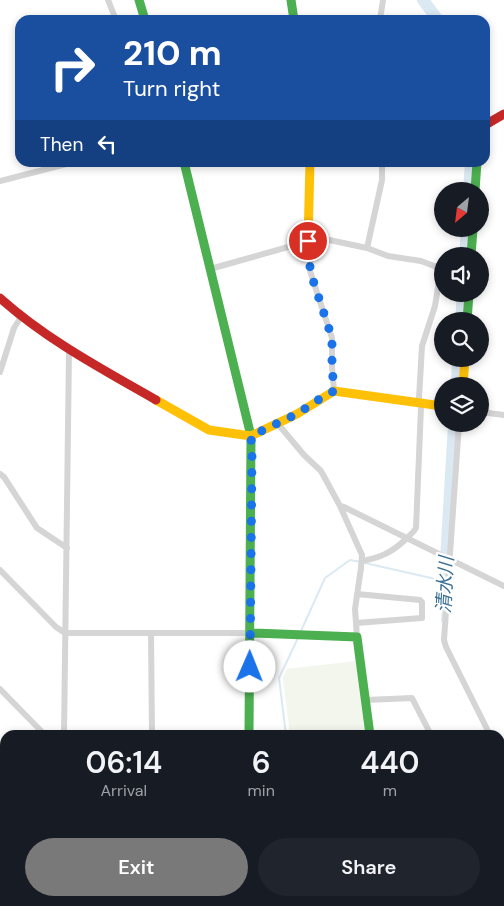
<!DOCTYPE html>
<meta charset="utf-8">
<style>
body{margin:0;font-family:"DM Sans","Noto Sans JP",sans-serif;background:#20242c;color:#f1f3f6;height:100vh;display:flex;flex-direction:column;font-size:19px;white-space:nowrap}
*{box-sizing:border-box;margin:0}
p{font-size:16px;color:#9ea1a6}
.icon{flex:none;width:28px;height:28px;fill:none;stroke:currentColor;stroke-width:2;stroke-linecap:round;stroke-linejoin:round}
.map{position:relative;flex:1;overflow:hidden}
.drawer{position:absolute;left:0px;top:730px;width:505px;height:176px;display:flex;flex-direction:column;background:#171b24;border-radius:15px 15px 0 0;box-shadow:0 2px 8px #0003}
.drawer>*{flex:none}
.guide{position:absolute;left:15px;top:15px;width:475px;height:152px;border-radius:15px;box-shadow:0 2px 8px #0003;background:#1a4fa0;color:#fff;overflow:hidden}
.needle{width:32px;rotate:208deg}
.controls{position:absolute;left:434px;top:182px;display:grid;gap:10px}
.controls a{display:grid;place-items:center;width:55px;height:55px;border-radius:50%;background:#171b24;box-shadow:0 2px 8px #0003;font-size:25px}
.pin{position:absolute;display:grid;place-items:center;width:42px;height:42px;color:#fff;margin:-21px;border:2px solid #fff;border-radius:50%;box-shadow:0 1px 5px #0007}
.me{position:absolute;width:55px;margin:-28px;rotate:1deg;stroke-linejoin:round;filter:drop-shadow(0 0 4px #0008)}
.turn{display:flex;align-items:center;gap:18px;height:105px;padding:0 25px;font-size:22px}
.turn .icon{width:65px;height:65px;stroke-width:2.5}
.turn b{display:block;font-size:35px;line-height:42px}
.then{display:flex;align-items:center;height:48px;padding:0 25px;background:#0003;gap:10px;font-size:19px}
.eta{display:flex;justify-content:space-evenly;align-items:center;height:85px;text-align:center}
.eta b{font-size:30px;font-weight:600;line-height:35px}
.cta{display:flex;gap:10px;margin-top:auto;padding:10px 25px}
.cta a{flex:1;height:58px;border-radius:30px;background:#797979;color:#fff;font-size:20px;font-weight:600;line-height:58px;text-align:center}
.cta a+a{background:#20242c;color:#f1f3f6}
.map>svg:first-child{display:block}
.green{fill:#f2f6ed}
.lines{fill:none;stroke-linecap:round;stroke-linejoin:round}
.stream{stroke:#dbe9f3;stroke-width:2}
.river{stroke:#dbe9f3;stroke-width:12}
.street{stroke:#d5d5d5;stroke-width:6}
.fast{stroke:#4caf50;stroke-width:9}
.slow{stroke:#ffc107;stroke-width:9}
.jam{stroke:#c62828;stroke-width:9}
.route{stroke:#1a73e8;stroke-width:9;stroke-dasharray:0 16.2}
.labels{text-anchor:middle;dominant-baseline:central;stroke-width:5;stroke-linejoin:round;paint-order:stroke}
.water-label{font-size:19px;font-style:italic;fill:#3c7296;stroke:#fff}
</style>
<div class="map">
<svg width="504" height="906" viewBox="0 0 504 906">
<rect width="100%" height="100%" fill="#fff"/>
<path class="green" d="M356,661L365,735H290L283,678L287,669Z"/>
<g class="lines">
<path class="stream" d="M365,563L440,580L445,577
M442,621L445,578
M301,631L325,578L350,560L361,562
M286,735L279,678L298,638
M501,762L504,769
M305,901L306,906"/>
<path class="river" d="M423,0L438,20
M469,191L471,162
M465,256L467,229
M461,321L463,294
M457,386L458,359
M445,577L454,424"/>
<path class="street" d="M108,0L116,20
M380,20L383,0
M0,181L74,162
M308,241L310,250V271L332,338V366L334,391
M367,248L382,180V162
M210,269L320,238L367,248L388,256L421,261L442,269
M0,372L14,328L21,317
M480,412L504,415
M278,424L304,455L321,471L340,506L362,555L361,568L355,609L357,637
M459,424L444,640L446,647L490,735
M0,474L4,477L37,528L67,548
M340,506L344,507L504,586
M362,561C380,558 392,552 405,540C409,535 413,534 416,528L421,407L419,398L422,346L435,306L441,268
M0,570L56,627L65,633H251
M356,623L422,618V602L420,600L357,594
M151,633L152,735
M0,689L45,735
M366,700L412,698L431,735
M64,735L69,351
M500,754L504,762
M0,869L5,865
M500,871L504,877
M390,901V906"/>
<path class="fast" d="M139,0L145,20
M291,0L294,20
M184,162L251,436L249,735
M475,191L477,162
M471,256L473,229
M467,321L469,294
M251,633L357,637L370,735"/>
<path class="slow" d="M308,241L310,162
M463,386L465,359
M156,400L209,430L251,436L297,414L334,391L442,406"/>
<path class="jam" d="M485,125L504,114
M0,298C47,340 102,369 156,400
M246,901V906"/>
</g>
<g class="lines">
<path class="route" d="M250,667L252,457L251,436L297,414L324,396L334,391L332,366V338L310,271V250L308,241"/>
</g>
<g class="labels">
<g class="water-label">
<text transform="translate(445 585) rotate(-87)">清水川</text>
</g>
</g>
</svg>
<div class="controls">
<a><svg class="needle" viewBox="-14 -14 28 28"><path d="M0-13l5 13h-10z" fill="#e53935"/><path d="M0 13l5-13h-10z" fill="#9ea1a6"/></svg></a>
<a><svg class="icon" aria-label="sound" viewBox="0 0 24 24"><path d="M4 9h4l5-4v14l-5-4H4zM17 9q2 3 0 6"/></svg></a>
<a><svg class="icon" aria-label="search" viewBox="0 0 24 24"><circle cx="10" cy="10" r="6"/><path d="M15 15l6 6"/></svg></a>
<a><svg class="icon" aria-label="layers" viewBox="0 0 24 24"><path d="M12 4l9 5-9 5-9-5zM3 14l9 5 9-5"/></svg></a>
</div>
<div class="pin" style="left:308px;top:241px;background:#d93025"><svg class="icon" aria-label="arrive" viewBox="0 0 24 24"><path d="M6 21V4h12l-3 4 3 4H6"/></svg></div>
<svg class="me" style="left:250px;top:667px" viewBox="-20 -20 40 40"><circle r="19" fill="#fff"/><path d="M0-13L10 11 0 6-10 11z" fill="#1a73e8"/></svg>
<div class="guide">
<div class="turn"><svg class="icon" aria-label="right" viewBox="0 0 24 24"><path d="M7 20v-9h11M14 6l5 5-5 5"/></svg><div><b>210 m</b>Turn right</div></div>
<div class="then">Then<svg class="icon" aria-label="left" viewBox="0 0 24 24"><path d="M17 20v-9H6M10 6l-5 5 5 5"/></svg></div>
</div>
<section class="drawer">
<div class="eta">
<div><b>06:14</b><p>Arrival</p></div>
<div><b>6</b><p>min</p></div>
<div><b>440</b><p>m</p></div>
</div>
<div class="cta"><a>Exit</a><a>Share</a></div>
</section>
</div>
